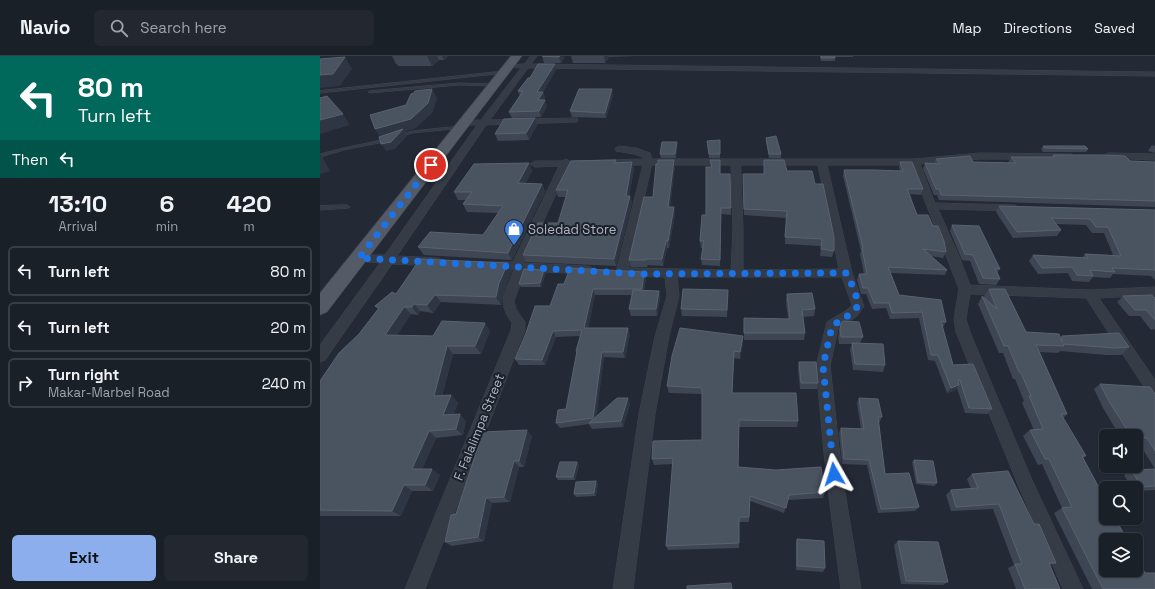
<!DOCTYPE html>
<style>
body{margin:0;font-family:"Space Grotesk",sans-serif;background:#232830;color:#f1f3f6;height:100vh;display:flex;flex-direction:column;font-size:15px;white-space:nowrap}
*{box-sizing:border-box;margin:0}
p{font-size:13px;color:#9fa3a8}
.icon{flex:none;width:22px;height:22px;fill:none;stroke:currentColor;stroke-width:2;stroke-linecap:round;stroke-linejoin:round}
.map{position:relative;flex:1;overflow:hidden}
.drawer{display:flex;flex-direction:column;background:#1a2028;width:320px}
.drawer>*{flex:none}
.hud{background:#00695c;color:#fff;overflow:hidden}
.tools{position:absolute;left:779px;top:373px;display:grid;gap:8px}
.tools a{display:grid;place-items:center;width:44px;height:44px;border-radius:6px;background:#1a2028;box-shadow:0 1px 3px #0004,0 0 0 1px #383e45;font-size:20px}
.pin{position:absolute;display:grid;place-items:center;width:34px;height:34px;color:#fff;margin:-17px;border:2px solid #fff;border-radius:50%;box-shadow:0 1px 4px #0007}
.me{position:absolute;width:44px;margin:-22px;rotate:354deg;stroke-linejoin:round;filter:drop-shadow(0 0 3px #0008)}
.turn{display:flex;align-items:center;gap:14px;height:84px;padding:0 12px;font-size:18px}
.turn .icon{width:52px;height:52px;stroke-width:2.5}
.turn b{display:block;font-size:28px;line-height:34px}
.then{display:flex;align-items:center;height:38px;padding:0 12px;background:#0003;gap:8px;font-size:15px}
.eta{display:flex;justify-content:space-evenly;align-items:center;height:68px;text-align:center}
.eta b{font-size:24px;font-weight:600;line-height:28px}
.action{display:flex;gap:8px;margin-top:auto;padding:8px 12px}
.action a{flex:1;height:46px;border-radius:6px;background:#8caeec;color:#111;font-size:16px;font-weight:600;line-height:46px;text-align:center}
.action a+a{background:#232830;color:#f1f3f6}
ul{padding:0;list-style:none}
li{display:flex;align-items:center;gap:12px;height:50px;margin:0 8px 6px;padding:0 4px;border:2px solid #383e45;border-radius:6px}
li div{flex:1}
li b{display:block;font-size:15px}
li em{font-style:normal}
header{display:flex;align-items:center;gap:24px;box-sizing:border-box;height:56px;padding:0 20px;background:#1a2028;border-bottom:1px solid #383e45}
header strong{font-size:19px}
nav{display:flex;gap:22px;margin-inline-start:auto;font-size:14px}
.search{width:280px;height:36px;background:#232830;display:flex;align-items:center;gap:10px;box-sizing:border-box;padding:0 14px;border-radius:6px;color:#9fa3a8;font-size:15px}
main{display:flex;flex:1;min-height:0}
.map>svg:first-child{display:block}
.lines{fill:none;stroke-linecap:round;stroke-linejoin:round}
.service-casing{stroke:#3f4550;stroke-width:1}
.minor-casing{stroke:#3f4550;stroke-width:1}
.primary-casing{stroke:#3f4550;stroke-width:1}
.service{fill:#363c46;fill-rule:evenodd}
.minor{fill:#363c46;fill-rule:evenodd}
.primary{fill:#545b66;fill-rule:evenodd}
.wall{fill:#3e4654}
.shaded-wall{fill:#2e3643}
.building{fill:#4a5360;stroke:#5a6270}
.route{stroke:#1a73e8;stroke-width:7;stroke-dasharray:0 12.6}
.labels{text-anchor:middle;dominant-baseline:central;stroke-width:4;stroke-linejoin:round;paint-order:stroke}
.poi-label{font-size:13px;fill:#b0b7c3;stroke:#1b212b;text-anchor:start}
.street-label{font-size:13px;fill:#b0b7c3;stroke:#1b212b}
</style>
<header>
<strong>Navio</strong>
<div class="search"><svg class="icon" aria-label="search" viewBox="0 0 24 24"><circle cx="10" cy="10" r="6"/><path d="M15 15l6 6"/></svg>Search here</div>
<nav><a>Map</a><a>Directions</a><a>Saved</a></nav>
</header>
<main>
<section class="drawer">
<div class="hud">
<div class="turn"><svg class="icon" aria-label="left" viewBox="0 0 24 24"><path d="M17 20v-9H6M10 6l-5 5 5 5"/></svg><div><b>80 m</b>Turn left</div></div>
<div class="then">Then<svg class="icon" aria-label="left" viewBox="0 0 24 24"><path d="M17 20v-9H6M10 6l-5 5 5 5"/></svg></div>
</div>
<div class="eta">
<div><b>13:10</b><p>Arrival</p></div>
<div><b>6</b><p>min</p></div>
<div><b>420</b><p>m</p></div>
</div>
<ul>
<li><svg class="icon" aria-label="left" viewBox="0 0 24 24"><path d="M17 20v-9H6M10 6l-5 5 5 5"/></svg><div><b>Turn left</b></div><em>80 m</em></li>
<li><svg class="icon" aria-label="left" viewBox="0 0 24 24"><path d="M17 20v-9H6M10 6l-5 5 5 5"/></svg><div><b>Turn left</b></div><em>20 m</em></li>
<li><svg class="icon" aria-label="right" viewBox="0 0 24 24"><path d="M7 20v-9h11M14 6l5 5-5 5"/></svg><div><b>Turn right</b><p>Makar-Marbel Road</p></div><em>240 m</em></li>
</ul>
<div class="action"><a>Exit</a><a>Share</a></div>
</section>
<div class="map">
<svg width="835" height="533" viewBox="0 0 835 533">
<rect width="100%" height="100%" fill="#232a35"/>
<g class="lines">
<defs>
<path id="service" d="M184,15H185V17L0,37V35Z
M139,27L174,28L176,29L174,30L139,29L50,37L48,36L50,35Z
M141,70H143V72L92,77L64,86L24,94L0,101V98L23,92L61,84L92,75Z
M27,149L30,151L29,152L0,154V150Z"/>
<path id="minor" d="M211,0H217L211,8L835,16V20L208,12L170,64L254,62H257L258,64L257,66L166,69L77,200L117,202L121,203L123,206L121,209L117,210L72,208L5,304L0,306V289L60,207L35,205L33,202L35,199H65L157,69H140L139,67L140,65L161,64L201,12L187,11V9L204,8Z
M299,90L316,92L330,97L332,103H595L660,97L752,98L754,100L749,103H660L600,108L615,147L695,149L700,152L695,155L618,153L639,200L650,229L770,234L835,231V239L779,242L835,324V342L830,340L766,242L650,238L646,263L650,276L712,424L763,533H743L698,429L636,276L634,263L639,233L591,109H507L532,217L544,250L537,260L518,273L510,310L522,418L541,533H521L506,418L496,310L507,266L527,254L532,249L522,221H357L359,240L349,280L335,358L313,533H293L319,358L335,280L347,240L345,221L302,220L298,219L296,216L323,109L249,110L204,207L267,210L271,211L273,214L271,217L267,218L205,215L194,245L196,253L205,266V274L105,533H85L191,274L192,267C176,244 185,238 194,214L169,212L167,209L169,206H193L239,110L215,111L210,108L215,105H242L246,103L250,105L323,103V101L314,98L296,95L295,93ZM332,109H411L413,173L411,214L309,212ZM421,109H498L519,213L423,214V173Z
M789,97L835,98V104L786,102L784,100Z"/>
<path id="primary" d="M191,0H202L7,256L0,259V237Z"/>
</defs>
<use href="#service" class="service-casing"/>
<use href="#minor" class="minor-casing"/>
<use href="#primary" class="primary-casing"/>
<use href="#service" class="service"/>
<use href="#minor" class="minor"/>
<use href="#primary" class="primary"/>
</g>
<path class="wall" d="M72,0H128L124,4H119L112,10H78L77,8H76Z
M222,0H243L244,2L241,7H224Z
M251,0H315L289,1L285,7H253Z
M500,0H515V5H501Z
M516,0H533V1H516Z
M235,8L236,14L223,36L225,42L224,44L227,50L221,61L192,62L189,56L200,40L198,35L210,22Z
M293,39L286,62L252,61L250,55Z
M215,62L217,69L209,84L178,85L175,78Z
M446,82L461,98V102H449L446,86Z
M400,84V102H389L387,85Z
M357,86V89L356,102H341L340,98Z
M832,89L835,90V97L828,95Z
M723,90L768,93L766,96H723L721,93Z
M733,99L810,105L835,106V151L619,144L617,139H614L603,113L605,107H614L616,103L653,106L688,107L691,101H732Z
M296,104L297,107L312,106L314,113L309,140H310L312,147L296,210L206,206L203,199L238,167L246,141H238L236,134Z
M390,104L400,118H410L411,159L401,158L400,210L382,209L381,203L383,192H381L380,185L386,159L391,111Z
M580,106L603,133L601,139L590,138L597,159L613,170L626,196L623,202L611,200L627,214L625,219L571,217L579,239L626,266L623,271H622L633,309L672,353L668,358L645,357L637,332L636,334L627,337L615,305L608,304L599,262L570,263L566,252L552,253L546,238H541L537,224L539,218H544L540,198L541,195L523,120L524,114L580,115L579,111Z
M209,107L212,115L205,128H222L225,136L192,204L104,199L98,191L163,179L178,157L147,156L143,148L146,144H138L134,136Z
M355,110L350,151L355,158L349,192H347L343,210L328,209L327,211H311L309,204L333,141Z
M467,115L514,195L512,201L500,200L501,190L465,188L466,162L424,159L423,124L443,118Z
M679,150L835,154V224L831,220L793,218L790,222L773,221L769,226L752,225L748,217L718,218L709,205L713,199L762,202L765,198L793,199L784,177H772L766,169L736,168L741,174L737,180L693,182L676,156Z
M632,169L680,213L677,217L680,223L676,229L659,228L650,205L642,204L630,175Z
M188,207L192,215L184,235L181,249L121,246L113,257L100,255L98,259L91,258L77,279L113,280L170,275L161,298H133L122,340L131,339L138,347L133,359L146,365L143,379L116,382L102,413L120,419L113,435H92L81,460H0V325L39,278L58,253L55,250L76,238Z
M324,216L326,222L324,235H339L340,242L337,260H311L309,253L312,239H275L268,272L310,278L305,302L284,301L276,361L310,348L303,371L272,373L269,368L240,372L236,367L246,353L257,298L256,295L260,280L236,281L225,309H199L195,303L244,228Z
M226,217L221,231H201L199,228Z
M669,233L706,276L741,282L742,280L809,291L801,299H786L740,295L738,297L720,296L747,358L743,362L766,400L763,402L825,517L835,533H772L734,457L742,452L722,408L718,409L703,380L710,374H714L702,347L704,345L695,323H693L683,297H679L658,248L662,240L665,243L664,240Z
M408,234L407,261L362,260L361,253Z
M467,238L495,253L494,260L483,261L485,277L484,284H424V262L468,263L466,245Z
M803,240L835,242V273L831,274L820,260H809L797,246Z
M521,267L543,281L540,287L565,309L563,316L533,314L530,293L532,288H519L518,281Z
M423,287L420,303L414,302L412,337L478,365L477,371H419L418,411L505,436L503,442L468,444L464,457L430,445L429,466H419V492L348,494L346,490L353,408L334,409L332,403L382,384V338L349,337L347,330Z
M479,306L498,327L497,333H480L478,313Z
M780,328L835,338V413L819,387H816V380H800L783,352L774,333Z
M539,342L562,361L559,367L565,418L599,451L595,455L558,457L547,409L522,408L519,377L521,372L541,373L537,347Z
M212,380L204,411H199L190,446L172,447L164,485L132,490L125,486L136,458Z
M594,404L617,427L614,430L596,428L592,406Z
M257,406L259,409L255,424H238L236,421Z
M835,413V434L816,435V432H812L804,419L811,414Z
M652,418L714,468L736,507L730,509L740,533H696L688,512L694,509L673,453L631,455L626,439L631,434L651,433L647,423Z
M278,427L276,440L256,441L254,438Z
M477,483L505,512L503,516L476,514V487Z
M578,485L628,526L623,529L581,528L574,489Z"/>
<path class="shaded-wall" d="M107,0H117L119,4L112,10Z
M122,0H128L124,4Z
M240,0H243L244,2L241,7L239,1Z
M284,0H289V1L285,7Z
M25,1L32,13L20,30L0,32V19Z
M235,8L236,14L219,42L217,36Z
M112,33L117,42L113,56L96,72L84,76L87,80L75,93L66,95L61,88V82L55,73Z
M292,33L293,39L286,62L285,57Z
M223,36L225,42L220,50L218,44Z
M225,44L227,50L221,61L219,55Z
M23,58L30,69L0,78V64Z
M215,62L217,69L209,84L206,77Z
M357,86V89L356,102L355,98Z
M0,98L3,102L10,115L0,118Z
M354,104L355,110L349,158L348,151Z
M312,106L314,113L308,147L306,140Z
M209,107L212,115L202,135L198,127Z
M222,128L225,136L192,204L188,197Z
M310,140L312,147L296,210L294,203Z
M354,151L355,158L349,192L348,185Z
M346,185L347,192L343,210L342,203Z
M188,207L192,215L184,235L181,249L176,241L179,227Z
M224,214L226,217L221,231L220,227Z
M324,216L326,222L323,239L322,233Z
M273,233L275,239L267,278L264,272Z
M339,235L340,242L337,260L336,253Z
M115,239L121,246L113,257L107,249Z
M94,248L100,255L98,259L92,251Z
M84,251L91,258L72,287L65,279Z
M165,267L170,275L161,298L155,290Z
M308,272L310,278L305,302L303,296Z
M233,275L236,281L225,309L222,304Z
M423,280V287L420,303V296Z
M127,290L133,298L120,347L114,340Z
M414,295V302L412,343V337Z
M282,296L284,301L275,367L273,362Z
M639,329L636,334L627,337L631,332Z
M131,339L138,347L130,366L123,359Z
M308,342L310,348L303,371L301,365Z
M140,358L146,365L143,379L136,373Z
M207,374L212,380L204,411L199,405Z
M109,375L116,382L100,419L92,413Z
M194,405L199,411L190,446L184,441Z
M257,406L259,409L255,424L253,421Z
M112,413L120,419L113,435L105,429Z
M276,425L278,427L276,440L274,437Z
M84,429L92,435L81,460L72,455Z
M166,442L172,447L164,485L158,481Z"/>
<path class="building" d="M222,0H240L239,1Z
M501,0H515V2H501Z
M25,1L13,18L0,19V3Z
M218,8H235L217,36H223L218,44H225L219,55L189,56L203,35H198L208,22H210Z
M112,33L108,47L91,63L55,73L50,59L86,49L91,38L94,37L95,35Z
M259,33H292L285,57L250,55Z
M7,40L23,58L0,64V42Z
M215,62L206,77L175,78L184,63Z
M83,73L71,86L61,88L59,81Z
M456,80L461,98H449L446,82Z
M400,84V98H389L387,85Z
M342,86H357L355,98H340Z
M723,90H765L768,93L725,92Z
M733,99H782L805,100L810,105L835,106V145L621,139L619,133H616L605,107L620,108L616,103L650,100L653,106L696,107L691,101H735Z
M296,104L294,107L312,106L306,140H310L294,203L203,199L218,167H238L248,134H236L251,105Z
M338,104H354L348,151H354L348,185H346L342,203H326V204H309L324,141H333L336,108H338Z
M390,104H400V118H410L411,152H401L400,204L381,203L384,185H380L382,159H386V111H392Z
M444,104H464L467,115H492L495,128H503L514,181V195L501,193L502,183L465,181L467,155L424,153L423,118H444Z
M580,106H592L603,133H587L597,159H608L613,170H618L624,185L626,196L603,193L627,214L568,211L579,239L621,244L626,266L621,265L633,309L653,308L672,353L649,352L640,324L638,325L639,329L631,332L618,299H611L602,256L572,257L569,247H554L548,232H543L539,218H547L542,192H543L524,114H554L583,115Z
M209,107L198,127L222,128L188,197L98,191L110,176L163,179L183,150L143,148L152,136H134L154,108Z
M679,150L835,154V214L792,212L795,216L770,214L773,220L757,219L752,211L722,212L713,199L768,202L765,198L801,200L788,171H776L770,163L731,162L741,174L697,176Z
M632,169L659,170L680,213L675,212L680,223L663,222L653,199L645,198Z
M100,203L188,207L179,227L176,241L115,239L107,249L94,248L92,251H84L65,279L113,280L122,265L165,267L155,290H127L114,340L131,339L123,359L140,358L136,373L109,375L92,413H112L105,429H84L72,455L0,454V325L19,297L39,278L59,252L55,250L72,236L76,238Z
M250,212L324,216L322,233H273L264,272H308L303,296H282L273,362L236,367L238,354L246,353L257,295H256L262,274L233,275L222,304L195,303L206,277L215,250H230L238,228H244Z
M204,213L224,214L220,227L199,228Z
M363,233L408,234L407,254L361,253Z
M669,233H685L706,276L739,278L742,286V280L799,277L809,291L794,292L743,288L744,290L716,289L747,358H741L766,400H762L786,445V462H795L807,484H786V514H816V501L825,517H835V533H783L742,452L752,451L729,403H725L710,374L723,373L709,340H711L701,317L699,316L688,290H684L662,240L677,253Z
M313,234L339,235L336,253H309Z
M492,237L495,253L482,254L485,277H424V262L470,263L467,238Z
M832,239L835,242V264L826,254H815L803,240Z
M523,265L539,266L543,281H521L520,274L521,267Z
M360,272L423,280L420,296L414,295L412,337H476L478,365L419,364L418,411L456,414L501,411L505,436L469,439L466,452L430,440L429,461H419V487L346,490L353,402L332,403L333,385L382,384V332L347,330L352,300Z
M532,287L563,288L565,309L535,308Z
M479,306H496L498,327H481Z
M780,328L830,331L835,338V395L827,382H816V380H811L790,347Z
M297,342H308L301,365L269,367Z
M539,342L558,343L562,361H558L565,418L589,417L599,451L561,453L549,404L524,403L521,372L544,373Z
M207,374L199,405H194L184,441L166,442L158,481L125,486L131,459L136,458L163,376Z
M594,404L613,405L617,427L598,426Z
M240,406H257L253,421H236Z
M835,413V430L822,431L811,414Z
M688,415L714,468H719L736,507H729L740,533H705L695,508H702L679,448L636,451L631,434L658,432L652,418Z
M276,425L274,437L254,438L256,426Z
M477,483L504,485L505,512L477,510Z
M578,485L618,486L628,526L586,525Z
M411,527L412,533H367V530Z"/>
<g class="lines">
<path class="route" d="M111,109L39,202L322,218L526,217L535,235L538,250L532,257L512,270L503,310L514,418"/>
</g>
<defs>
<symbol id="shop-pin" viewBox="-11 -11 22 30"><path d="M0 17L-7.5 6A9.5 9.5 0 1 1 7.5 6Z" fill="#3f7fe0" stroke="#1b212b"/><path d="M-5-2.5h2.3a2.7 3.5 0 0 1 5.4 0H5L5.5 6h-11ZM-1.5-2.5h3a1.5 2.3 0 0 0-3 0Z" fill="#fff"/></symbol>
</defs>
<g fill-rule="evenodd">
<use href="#shop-pin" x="183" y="162" width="22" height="30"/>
</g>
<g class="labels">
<g class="poi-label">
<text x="208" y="173">Soledad Store</text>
</g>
<g class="street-label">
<text transform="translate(159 371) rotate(-68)">F. Falalimpa Street</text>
</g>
</g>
</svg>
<div class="tools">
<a><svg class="icon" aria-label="sound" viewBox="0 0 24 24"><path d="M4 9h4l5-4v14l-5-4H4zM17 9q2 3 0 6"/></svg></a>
<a><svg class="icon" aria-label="search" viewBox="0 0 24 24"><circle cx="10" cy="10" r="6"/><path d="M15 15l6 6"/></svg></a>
<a><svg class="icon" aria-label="layers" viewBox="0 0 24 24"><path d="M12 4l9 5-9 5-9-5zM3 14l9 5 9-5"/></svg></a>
</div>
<div class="pin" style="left:111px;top:109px;background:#d93025"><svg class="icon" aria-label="arrive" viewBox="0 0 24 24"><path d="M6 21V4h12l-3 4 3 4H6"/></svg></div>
<svg class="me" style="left:514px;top:418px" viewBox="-20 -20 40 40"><path d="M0-17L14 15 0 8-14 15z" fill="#1a73e8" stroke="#fff" stroke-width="4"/></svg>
</div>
</main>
